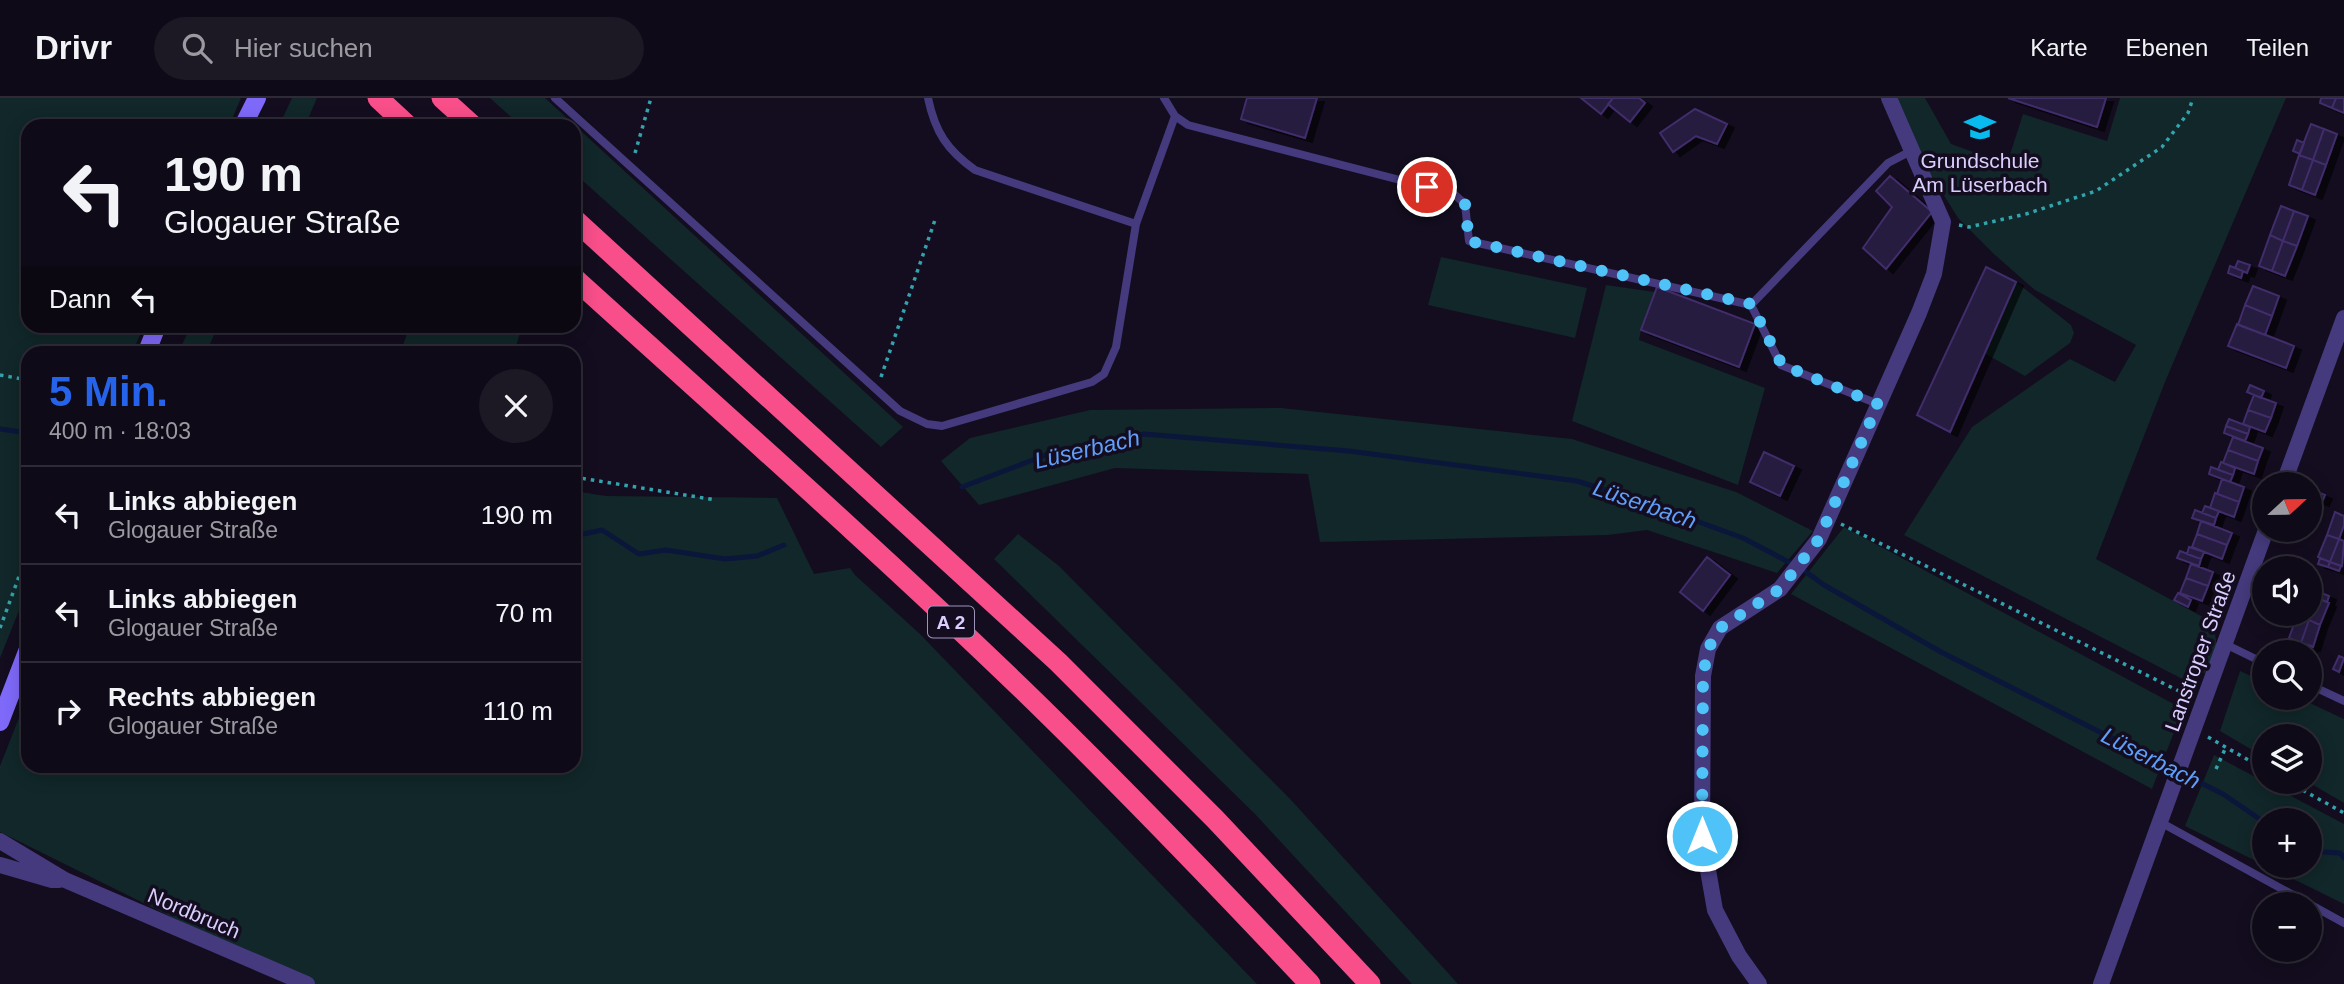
<!DOCTYPE html>
<html lang="de">
<meta charset="utf-8">
<style>
body{margin:0;font-family:Arial,sans-serif;background:#1c1824;color:#f1f3f6;height:100vh;display:flex;flex-direction:column;font-size:26px;white-space:nowrap}
*{box-sizing:border-box;margin:0}
p{font-size:23px;color:#9b9aa1}
.icon{flex:none;width:38px;height:38px;fill:none;stroke:currentColor;stroke-width:2;stroke-linecap:round;stroke-linejoin:round}
.map{position:relative;flex:1;overflow:hidden}
.drawer{position:absolute;left:21px;top:248px;width:560px;height:427px;display:flex;flex-direction:column;background:#0e0a17;border-radius:21px;box-shadow:0 4px 18px #0003,0 0 0 2px #2e2b36}
.drawer>*{flex:none}
.banner{position:absolute;left:21px;top:21px;width:560px;height:214px;border-radius:21px;box-shadow:0 4px 18px #0003,0 0 0 2px #2e2b36;background:#0e0a17;color:#f1f3f6;overflow:hidden}
.needle{width:46px;rotate:68deg}
.fabs{position:absolute;left:2252px;top:374px;display:grid;gap:14px}
.fabs a{display:grid;place-items:center;width:70px;height:70px;border-radius:50%;background:#0e0a17;box-shadow:0 4px 18px #0003,0 0 0 2px #2e2b36;font-size:35px}
.pin{position:absolute;display:grid;place-items:center;width:60px;height:60px;color:#fff;margin:-30px;border:4px solid #fff;border-radius:50%;box-shadow:0 2px 7px #0007}
.me{position:absolute;width:77px;margin:-38px;rotate:0deg;stroke-linejoin:round;filter:drop-shadow(0 0 5px #0008)}
.turn{display:flex;align-items:center;gap:24px;height:147px;padding:0 28px;font-size:32px}
.turn .icon{width:91px;height:91px;stroke-width:2.5}
.turn b{display:block;font-size:49px;line-height:60px}
.then{display:flex;align-items:center;height:66px;padding:0 28px;background:#0003;gap:14px;font-size:26px}
.round{display:grid;place-items:center;flex:none;width:74px;height:74px;border-radius:37px;background:#1c1824}
.summary{display:flex;align-items:center;justify-content:space-between;height:119px;padding:0 28px}
h1{font-size:42px;font-weight:800;line-height:52px;color:#2563eb}
ul{padding:0;list-style:none}
li{display:flex;align-items:center;gap:21px;height:98px;padding:0 28px;border-top:2px solid #2e2b36}
li div{flex:1}
li b{display:block;font-size:26px}
li em{font-style:normal}
header{display:flex;align-items:center;gap:42px;box-sizing:border-box;height:98px;padding:0 35px;background:#0e0a17;border-bottom:2px solid #2e2b36}
header strong{font-size:33px}
nav{display:flex;gap:38px;margin-inline-start:auto;font-size:24px}
.search{width:490px;height:63px;background:#1c1824;display:flex;align-items:center;gap:18px;box-sizing:border-box;padding:0 24px;border-radius:38px;color:#9b9aa1;font-size:26px}
.map>svg:first-child{display:block}
.green{fill:#112729}
.lines{fill:none;stroke-linecap:round;stroke-linejoin:round}
.stream{stroke:#0b163b;stroke-width:5}
.building{fill:#271a40;stroke:#412d6b;stroke-width:2;filter:url(#shadow)}
.path{stroke:#32a4ad;stroke-width:3.5;stroke-dasharray:3.5 5;stroke-linecap:butt}
.service{stroke:#453a7d;stroke-width:8}
.minor{stroke:#453a7d;stroke-width:16}
.secondary{stroke:#7f69f9;stroke-width:18}
.motorway{stroke:#f84e89;stroke-width:21}
.route{stroke:#4fc3f7;stroke-width:12;stroke-dasharray:0 21.6}
.labels{text-anchor:middle;dominant-baseline:central;stroke-width:7;stroke-linejoin:round;paint-order:stroke}
.shield{fill:#130d1f;stroke:#9e94ba;stroke-width:2}
.shield-label{font-size:19px;font-weight:bold;fill:#d9cefd}
.poi-label{font-size:21px;fill:#d9cefd;stroke:#130d1f}
.street-label{font-size:21px;fill:#d9cefd;stroke:#130d1f}
.water-label{font-size:23px;font-style:italic;fill:#609ef9;stroke:#130d1f}
</style>
<header>
<strong>Drivr</strong>
<div class="search"><svg class="icon" aria-label="search" viewBox="0 0 24 24"><circle cx="10" cy="10" r="6"/><path d="M15 15l6 6"/></svg>Hier suchen</div>
<nav><a>Karte</a><a>Ebenen</a><a>Teilen</a></nav>
</header>
<div class="map">
<svg width="2344" height="886" viewBox="0 0 2344 886">
<defs>
<filter id="shadow"><feDropShadow dx="7" dy="4" stdDeviation="0" flood-color="#0009"/></filter>
</defs>
<rect width="100%" height="100%" fill="#130d1f"/>
<path class="green" d="M0,0H241L229,28H28V228H144L132,255L28,256V490L0,560Z
M292,0H317L305,28H279Z
M490,0H545L903,329L881,349L574,75V28H521Z
M1896,0H1925L1951,46L2007,66L2023,16L2107,43L2120,0H2286L2165,284L2096,461L2214,525L2218,563L2192,586L1904,437L1972,329L2070,261L2115,284L2136,247L2035,192L1995,157L1958,120L1920,59Z
M1441,159L1587,190L1575,240L1428,207Z
M2016,184L2071,227L2074,235L2070,245L2025,278L1984,255Z
M1606,187L1655,194L1641,232L1639,242L1765,290L1738,387L1572,323Z
M191,228H218L206,255H178Z
M410,228H522L514,255H400Z
M1281,310L1572,341L1736,394L1813,433L1777,475L1647,432L1608,437L1320,444L1308,376L1115,370L979,407L941,363L970,340L1090,312Z
M574,393L606,398L777,400L814,476L850,470L855,477L920,536L1257,886H307L0,734V668L28,597V668H574Z
M1844,429L2183,611L2152,691L1791,496Z
M1018,436L1059,468L1292,703L1458,886H1412L1255,716L994,461Z
M2240,573L2264,584V600H2299L2344,621V705L2308,684L2310,639H2264V659L2220,633Z
M2214,657L2344,726V806L2267,768H2310V723H2264V767L2185,728Z"/>
<g class="lines">
<path class="stream" d="M0,331L28,335
M962,389L1056,353L1144,336L1349,353L1577,383L1658,409L1743,440L1802,471L1824,487L1941,554L2223,696L2264,724
M574,438L602,432L639,456L666,452L725,461L757,458L784,447
M2310,753L2340,755L2344,760"/>
</g>
<path class="building" d="M1247,0H1317L1305,40L1241,21Z
M1581,0H1613L1601,16Z
M1613,0H1639L1645,5L1630,24L1608,6Z
M2008,0H2106L2097,29Z
M2321,0H2336L2332,10L2320,5Z
M2336,0H2344V15L2332,10Z
M1695,11L1727,26L1717,46L1696,38L1673,54L1660,35Z
M2311,26L2324,31L2313,62L2299,57Z
M2324,31L2337,36L2326,67L2313,62Z
M2297,42L2304,45L2300,56L2293,53Z
M2299,57L2313,62L2302,92L2289,87Z
M2313,62L2326,67L2315,97L2302,92Z
M1890,78L1932,114L1886,171L1863,150L1892,109L1876,93Z
M2281,108L2294,113L2283,143L2270,137Z
M2294,113L2308,118L2297,148L2283,143Z
M2270,137L2283,143L2272,173L2259,168Z
M2283,143L2297,148L2285,178L2272,173Z
M2238,163L2250,167L2247,175L2235,170Z
M2230,168L2243,173L2241,180L2228,175Z
M1986,169L2016,184L1950,334L1917,317Z
M2253,188L2279,198L2272,218L2245,207Z
M1657,189L1755,226L1739,269L1641,232Z
M2245,207L2272,218L2265,237L2238,227Z
M2237,226L2294,248L2286,270L2228,248Z
M2250,287L2264,293L2261,300L2247,294Z
M2254,297L2276,305L2271,320L2248,312Z
M2248,312L2271,320L2265,334L2243,326Z
M2229,321L2250,329L2248,336L2226,328Z
M2226,328L2248,336L2245,343L2224,335Z
M2233,339L2263,350L2258,363L2228,352Z
M2228,352L2258,363L2254,376L2223,365Z
M1764,354L1794,368L1780,398L1750,384Z
M2221,364L2235,370L2233,377L2218,372Z
M2211,369L2233,377L2230,384L2209,376Z
M2222,381L2244,389L2239,404L2217,396Z
M2310,391L2325,397L2322,404L2310,400Z
M2215,395L2239,404L2234,419L2210,410Z
M2205,408L2219,413L2216,420L2202,415Z
M2195,412L2216,420L2214,427L2192,420Z
M2335,414L2344,418V427L2339,441L2327,437Z
M2201,423L2232,435L2227,447L2197,436Z
M2197,436L2227,447L2222,461L2192,449Z
M2327,437L2339,441L2330,464L2318,459Z
M2339,441L2344,443L2342,468L2330,464Z
M2189,449L2204,454L2201,461L2187,456Z
M2180,453L2201,461L2199,468L2177,460Z
M1707,459L1730,477L1703,513L1680,494Z
M2320,460L2330,464L2328,469L2318,466Z
M2330,464L2341,468L2339,473L2328,469Z
M2191,466L2213,474L2208,488L2186,480Z
M2186,480L2208,488L2202,503L2180,495Z
M2310,491L2319,494L2317,500L2310,498Z
M2319,494L2329,498L2327,504L2317,500Z
M2178,495L2191,502L2188,509L2174,502Z
M2310,498L2317,500L2309,522L2297,518L2298,516H2310Z
M2317,500L2329,505L2320,527L2309,522Z
M2297,518L2309,522L2301,545L2289,540Z
M2309,522L2320,527L2313,549L2301,545Z
M2291,541L2301,545L2299,551L2288,547Z
M2301,545L2311,548L2309,554L2299,551Z
M2339,558L2344,560L2339,574L2333,571Z"/>
<g class="lines">
<path class="path" d="M635,55L651,0
M1959,127L1969,129L2026,116L2096,93L2162,49L2188,15L2193,0
M0,277L28,282
M881,279L936,119
M574,379L716,402
M1841,426L2189,598
M0,530L28,454
M2208,639L2264,671
M2216,671L2226,649
M2288,684L2344,715"/>
<path class="service" d="M555,0L900,313L927,326L942,328L1092,284L1104,276L1116,249L1136,126L1175,18
M928,0C935,34 947,52 975,72L1136,126
M1164,0L1175,18L1188,27L1454,96L1465,106L1469,143L1751,207L1781,267L1878,306
M1751,207L1888,65L1911,53
M2225,546L2264,565
M2310,587L2344,603
M2160,724L2344,825"/>
<path class="minor" d="M2283,387L2344,220
M0,743L65,782L307,886
M0,767L52,782H59
M1759,886L1739,858L1715,812L1702,738L1703,578L1708,551L1720,530L1780,491L1819,441L1919,215L1934,176L1943,124L1889,0
M2101,886L2266,432"/>
<path class="secondary" d="M243,28L257,0
M146,256L157,228
M0,624L28,551"/>
<path class="motorway" d="M378,0L408,28
M442,0L473,28
M574,121L1058,564L1215,721L1370,886
M574,180C724,316 876,450 1022,591C1121,687 1216,786 1310,886"/>
</g>
<g class="lines">
<path class="route" d="M1427,89L1454,96L1465,106L1469,143L1751,206L1782,267L1878,306L1819,441L1780,491L1720,530L1708,551L1703,578L1702,738"/>
</g>
<defs>
<symbol id="school-bare" viewBox="-9 -9 18 18"><path d="M0-5L7-2L0 1L-7-2ZM-4 1L0 2.5L4 1V4Q0 6-4 4Z" fill="#09baee" stroke="#130d1f" stroke-width="2.5" paint-order="stroke"/></symbol>
</defs>
<g fill-rule="evenodd">
<use href="#school-bare" x="1958" y="7" width="44" height="44"/>
</g>
<g class="labels">
<rect class="shield" x="928" y="508.5" width="46" height="31" rx="5"/>
<g class="shield-label">
<text x="951" y="524">A 2</text>
</g>
<g class="poi-label">
<text x="1980" y="62">Grundschule<tspan x="1980" dy="24">Am Lüserbach</tspan></text>
</g>
<g class="street-label">
<text transform="translate(2200 553) rotate(-70)">Lanstroper Straße</text>
<text transform="translate(194 815) rotate(23)">Nordbruch</text>
</g>
<g class="water-label">
<text transform="translate(1087 351) rotate(-13)">Lüserbach</text>
<text transform="translate(1645 406) rotate(19)">Lüserbach</text>
<text transform="translate(2151 660) rotate(27)">Lüserbach</text>
</g>
</g>
</svg>
<div class="fabs">
<a><svg class="needle" viewBox="-14 -14 28 28"><path d="M0-13l5 13h-10z" fill="#e53935"/><path d="M0 13l5-13h-10z" fill="#9b9aa1"/></svg></a>
<a><svg class="icon" aria-label="sound" viewBox="0 0 24 24"><path d="M4 9h4l5-4v14l-5-4H4zM17 9q2 3 0 6"/></svg></a>
<a><svg class="icon" aria-label="search" viewBox="0 0 24 24"><circle cx="10" cy="10" r="6"/><path d="M15 15l6 6"/></svg></a>
<a><svg class="icon" aria-label="layers" viewBox="0 0 24 24"><path d="M12 4l9 5-9 5-9-5zM3 14l9 5 9-5"/></svg></a>
<a>+</a>
<a>−</a>
</div>
<div class="pin" style="left:1427px;top:89px;background:#d93025"><svg class="icon" aria-label="arrive" viewBox="0 0 24 24"><path d="M6 21V4h12l-3 4 3 4H6"/></svg></div>
<svg class="me" style="left:1702px;top:738px" viewBox="-20 -20 40 40"><circle r="17" fill="#4fc3f7" stroke="#fff" stroke-width="3"/><path d="M0-11L8 9 0 5-8 9z" fill="#fff"/></svg>
<div class="banner">
<div class="turn"><svg class="icon" aria-label="left" viewBox="0 0 24 24"><path d="M17 20v-9H6M10 6l-5 5 5 5"/></svg><div><b>190 m</b>Glogauer Straße</div></div>
<div class="then">Dann<svg class="icon" aria-label="left" viewBox="0 0 24 24"><path d="M17 20v-9H6M10 6l-5 5 5 5"/></svg></div>
</div>
<section class="drawer">
<div class="summary"><div><h1>5 Min.</h1><p>400 m · 18:03</p></div><a class="round"><svg class="icon" aria-label="close" viewBox="0 0 24 24"><path d="M6 6l12 12M18 6L6 18"/></svg></a></div>
<ul>
<li><svg class="icon" aria-label="left" viewBox="0 0 24 24"><path d="M17 20v-9H6M10 6l-5 5 5 5"/></svg><div><b>Links abbiegen</b><p>Glogauer Straße</p></div><em>190 m</em></li>
<li><svg class="icon" aria-label="left" viewBox="0 0 24 24"><path d="M17 20v-9H6M10 6l-5 5 5 5"/></svg><div><b>Links abbiegen</b><p>Glogauer Straße</p></div><em>70 m</em></li>
<li><svg class="icon" aria-label="right" viewBox="0 0 24 24"><path d="M7 20v-9h11M14 6l5 5-5 5"/></svg><div><b>Rechts abbiegen</b><p>Glogauer Straße</p></div><em>110 m</em></li>
</ul>
</section>
</div>
